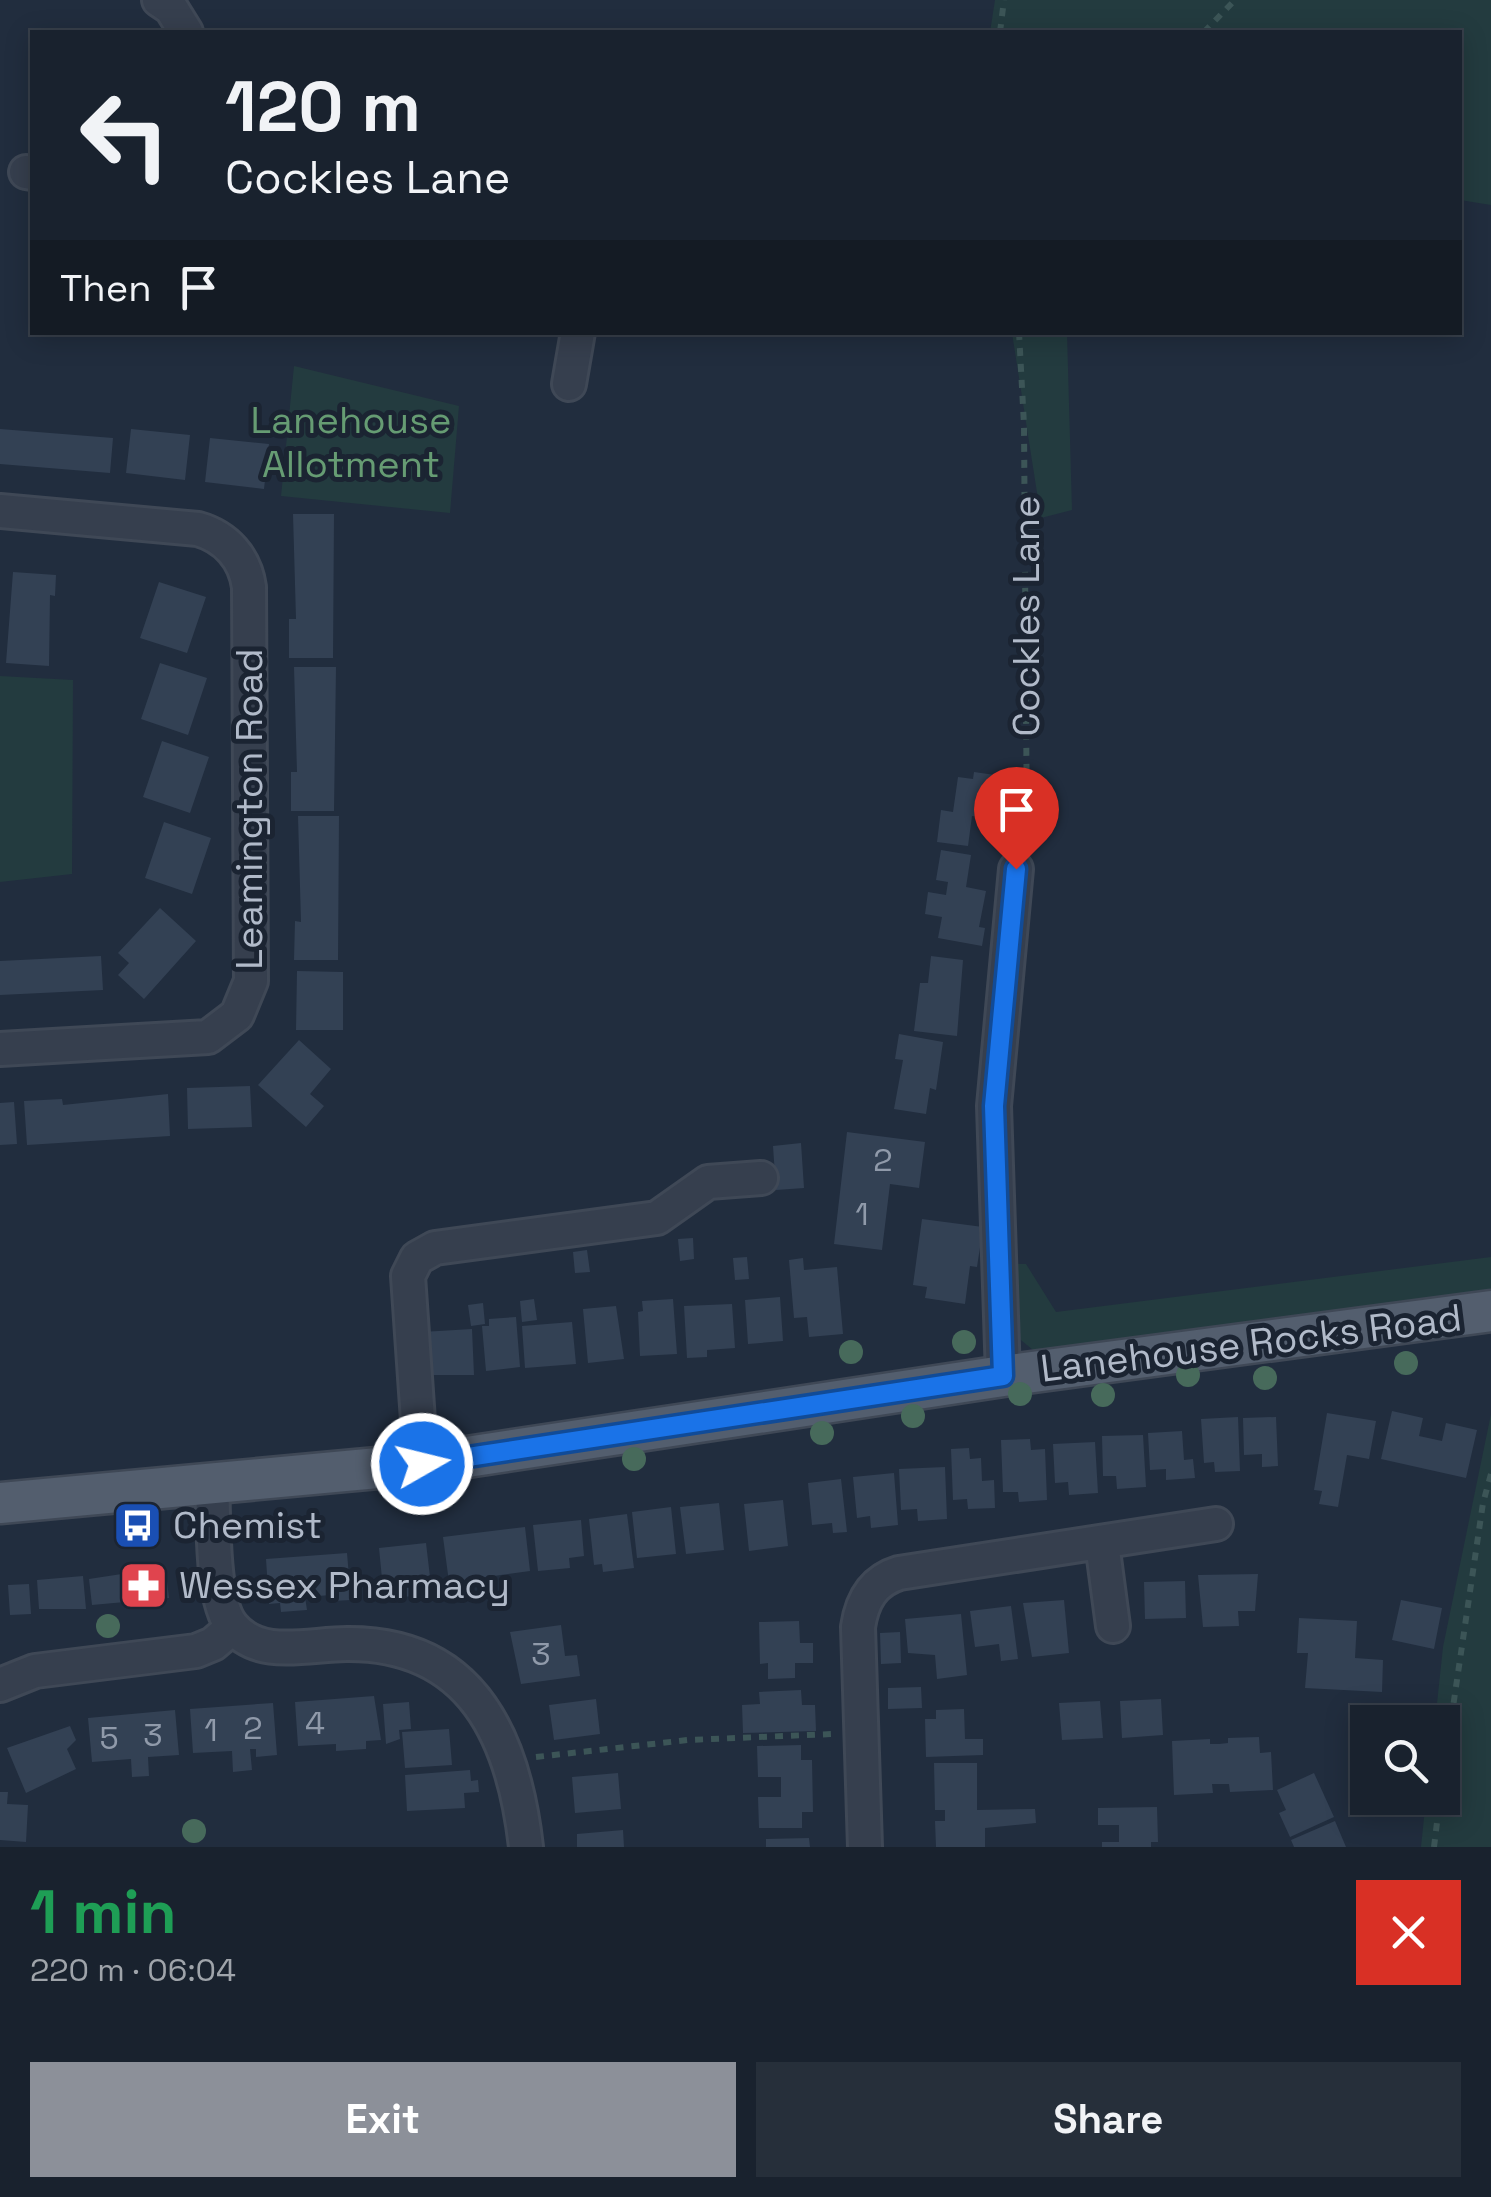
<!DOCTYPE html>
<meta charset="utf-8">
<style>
body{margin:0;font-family:"Space Grotesk",sans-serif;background:#262f3a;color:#f1f3f6;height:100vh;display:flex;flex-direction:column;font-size:38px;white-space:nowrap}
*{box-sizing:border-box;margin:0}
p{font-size:32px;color:#9fa4aa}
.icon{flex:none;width:55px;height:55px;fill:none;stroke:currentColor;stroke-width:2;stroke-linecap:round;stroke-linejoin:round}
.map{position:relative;height:1847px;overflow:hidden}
.details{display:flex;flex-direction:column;background:#19222e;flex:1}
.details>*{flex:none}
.guide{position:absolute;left:30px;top:30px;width:1432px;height:305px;border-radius:0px;box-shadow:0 5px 25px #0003,0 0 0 2px #373f4a;background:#19222e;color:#f1f3f6;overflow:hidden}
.controls{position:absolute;left:1350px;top:1705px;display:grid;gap:20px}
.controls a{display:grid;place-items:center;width:110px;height:110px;border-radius:0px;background:#19222e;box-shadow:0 5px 25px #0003,0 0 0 2px #373f4a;font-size:50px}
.pin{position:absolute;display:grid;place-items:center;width:85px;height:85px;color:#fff;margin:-102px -42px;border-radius:50% 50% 50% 0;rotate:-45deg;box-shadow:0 0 10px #0007}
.pin .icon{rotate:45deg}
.me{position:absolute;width:110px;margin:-55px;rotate:82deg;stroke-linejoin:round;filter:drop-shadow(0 0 8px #0008)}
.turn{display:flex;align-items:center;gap:35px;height:210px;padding:0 30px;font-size:45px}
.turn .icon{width:130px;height:130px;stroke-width:2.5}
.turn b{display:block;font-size:70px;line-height:85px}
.then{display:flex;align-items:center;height:95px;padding:0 30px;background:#0003;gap:20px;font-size:38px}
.round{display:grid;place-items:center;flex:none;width:105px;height:105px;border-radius:0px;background:#262f3a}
.overview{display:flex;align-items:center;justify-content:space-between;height:170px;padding:0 30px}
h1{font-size:60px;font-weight:600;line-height:75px;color:#1e9e55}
.primary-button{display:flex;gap:20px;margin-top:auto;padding:20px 30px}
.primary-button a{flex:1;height:115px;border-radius:0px;background:#8c9099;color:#fff;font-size:40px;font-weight:600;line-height:115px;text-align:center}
.primary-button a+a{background:#262f3a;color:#f1f3f6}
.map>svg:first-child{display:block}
.green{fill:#233b3f}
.building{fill:#334154}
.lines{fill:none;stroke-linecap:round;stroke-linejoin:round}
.minor-casing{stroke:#3f4856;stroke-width:38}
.major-casing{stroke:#3f4856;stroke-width:45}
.path{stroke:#3c5557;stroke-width:6;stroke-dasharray:8 8;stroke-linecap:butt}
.minor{stroke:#363f4e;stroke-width:32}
.major{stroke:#535e6e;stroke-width:40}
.tree{fill:#476a5b}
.route-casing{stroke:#114b97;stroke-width:25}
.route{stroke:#1a73e8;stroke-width:18}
.labels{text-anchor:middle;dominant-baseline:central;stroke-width:10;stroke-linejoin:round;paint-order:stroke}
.number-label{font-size:32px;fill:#909aaa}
.park-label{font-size:38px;fill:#669c73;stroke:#1b2432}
.street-label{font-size:38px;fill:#b1bac9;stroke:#1b2432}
.poi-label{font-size:38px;fill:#b1bac9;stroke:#1b2432;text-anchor:start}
</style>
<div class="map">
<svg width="1491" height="1847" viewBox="0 0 1491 1847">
<rect width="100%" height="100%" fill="#212d3e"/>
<path class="green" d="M995,0H1491V205L1460,200V32H990Z
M1012,333H1067L1072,510L1041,518Z
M294,366L459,406L450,513L281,496Z
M0,676L73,680L72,874L0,882Z
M1491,1257V1306L1033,1350L1011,1332L1012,1264H1026L1056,1312Z
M1491,1414V1847H1421L1426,1798H1442V1722H1435L1443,1647Z"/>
<path class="building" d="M0,429L113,438L110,473L0,464Z
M131,429L190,435L185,480L126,473Z
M210,438L269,444L264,489L205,482Z
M293,514H334L333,658H289V619H296Z
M13,572L56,575L55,596L50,595L49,666L6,663Z
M159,582L206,597L187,653L140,638Z
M160,663L207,678L188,735L141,719Z
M294,667H336L334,811H291V772H297Z
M162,741L209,757L190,813L143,797Z
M974,772L1024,779L1018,823L972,816L968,846L937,842L941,810L953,812L958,777L973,779Z
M298,816H339L338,960H294L295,921L301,922Z
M164,822L211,838L192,894L145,878Z
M941,850L971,855L966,887L986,891L979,927L985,928L982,946L938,938L942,917L925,914L928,892L946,895L948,882L936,880Z
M160,908L196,941L144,999L118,975L129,963L118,953Z
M101,956L103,990L0,995V961Z
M931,956L963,960L957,1036L914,1031L920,983H928Z
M297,971L343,972V1030H296Z
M899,1034L943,1042L936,1090L930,1088L926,1114L894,1109L903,1060L895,1059Z
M299,1040L331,1069L310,1094L324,1106L306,1127L258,1085Z
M250,1086L252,1127L188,1129L187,1088Z
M168,1094L170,1136L27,1145L24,1101L62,1099L63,1105Z
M14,1102L17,1144L0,1145V1103Z
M847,1132L925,1142L919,1188L890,1184L882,1250L834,1244Z
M801,1143L804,1188L776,1190L773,1146Z
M922,1219L983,1227L977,1267L970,1266L965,1304L925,1298L927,1287L913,1285Z
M693,1238L694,1259L680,1261L678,1239Z
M587,1250L590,1272L575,1273L573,1252Z
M747,1257L749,1279L735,1280L733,1258Z
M803,1258L804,1270L837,1267L843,1334L809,1337L807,1317L794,1318L789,1260Z
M780,1297L783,1341L748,1344L745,1300Z
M534,1299L537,1320L522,1322L520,1301Z
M673,1299L677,1354L640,1356L638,1312L643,1311L642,1301Z
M483,1303L485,1324L471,1326L468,1305Z
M732,1304L735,1348L707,1350V1357L687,1358L684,1306Z
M616,1306L624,1359L588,1363L583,1309Z
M516,1317L520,1367L486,1371L482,1326H489V1319Z
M572,1322L576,1364L525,1368L522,1326Z
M472,1329L474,1375H425L422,1332Z
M1392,1411L1423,1418L1419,1436L1442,1441L1446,1423L1477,1430L1466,1478L1381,1459Z
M1327,1413L1376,1421L1369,1459L1347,1455L1338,1507L1319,1504L1322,1491L1314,1490Z
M1238,1417L1240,1471L1215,1472L1214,1462L1204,1463L1201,1419Z
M1276,1417L1278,1466L1262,1467V1454L1244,1455L1243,1418Z
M1182,1431L1184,1460L1193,1459L1195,1478L1166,1480V1469L1150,1470L1148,1433Z
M1143,1435L1146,1487L1117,1489L1116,1476H1103L1102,1436Z
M1030,1439L1031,1450L1045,1449L1047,1500L1019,1502L1018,1492H1003L1001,1440Z
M1095,1442L1098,1493L1069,1495L1068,1482L1055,1483L1053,1444Z
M969,1448L970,1459L981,1458L982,1481L994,1480L995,1508L968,1509L967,1499L953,1500L951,1449Z
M945,1467L947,1519L918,1521L917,1509L901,1510L899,1469Z
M894,1473L898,1525L871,1528L870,1516L857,1518L853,1477Z
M841,1479L847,1532L833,1533L832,1523L812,1525L808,1483Z
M783,1500L788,1546L749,1551L744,1504Z
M719,1503L724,1550L686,1554L680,1507Z
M671,1507L676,1554L637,1558L632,1512Z
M627,1514L634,1568L603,1572L602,1564L594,1565L589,1519Z
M581,1520L584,1556L569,1558L570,1568L538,1571L533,1525Z
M525,1527L530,1571L449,1582L443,1537Z
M426,1543L432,1594L384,1599L379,1548Z
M347,1553L351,1600L332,1601L331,1595L305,1597L307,1610L281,1612L280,1603L269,1604L266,1559Z
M161,1568L166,1573L169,1598L92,1605L89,1579Z
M1258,1574L1255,1611H1238L1239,1626L1203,1627L1198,1575Z
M83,1576L86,1609H39L37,1580Z
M1185,1581L1186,1618L1145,1619L1144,1582Z
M29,1584L31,1614L10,1615L8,1585Z
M1064,1600L1069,1653L1032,1657L1023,1603Z
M1401,1600L1442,1608L1434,1649L1392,1640Z
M1011,1606L1018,1659L1001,1661L999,1644L975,1647L970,1611Z
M961,1614L967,1675L937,1679L935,1655L908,1653L905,1619Z
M1299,1618L1357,1621L1355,1658L1383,1660L1382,1692L1305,1688L1308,1653H1297Z
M799,1621L800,1643H813V1663H795V1678L768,1679V1663L760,1664L759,1622Z
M561,1625L565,1656L577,1655L580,1676L521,1684L510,1632Z
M900,1632L901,1663L881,1664L880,1633Z
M921,1687L922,1708L888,1709V1688Z
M801,1690L802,1705H815L816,1731L743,1733L742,1705L760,1704L759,1692Z
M374,1696L381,1740L366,1741V1749L336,1751V1744L298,1746L295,1702Z
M596,1699L600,1734L554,1740L549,1705Z
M1161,1699L1163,1735L1122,1738L1120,1701Z
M1100,1701L1103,1738L1062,1740L1059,1703Z
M409,1702L411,1729L399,1730L400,1739L386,1744L383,1704Z
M273,1703L277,1755L256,1757V1749H250L252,1770L233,1772L232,1751L193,1753L190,1709Z
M964,1709L965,1739H983V1755L926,1757L925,1719H936V1710Z
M175,1710L179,1755L148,1757L149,1776L132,1777L131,1759L92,1762L88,1718Z
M70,1726L76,1740L67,1749L76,1769L26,1793L7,1748Z
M449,1729L452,1765L405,1768L402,1732Z
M1259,1737L1260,1753L1271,1752L1273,1790L1230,1792L1229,1784H1212L1213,1793L1174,1795L1172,1741L1210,1739V1744H1219L1228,1743V1738Z
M801,1745V1760H812L813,1812H802V1828H759L758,1797H781V1777H758L757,1746Z
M934,1763H977V1810L1035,1809L1036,1823L985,1828V1847H936L935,1821H945V1810H935Z
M470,1770L471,1781L478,1780L479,1792L464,1793L465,1808L407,1811L405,1775Z
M618,1773L621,1809L575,1813L572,1777Z
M1314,1773L1334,1817L1290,1837L1279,1813L1286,1810L1277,1790Z
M0,1792H8L7,1804L28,1805L26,1842L0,1840Z
M1157,1807L1158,1842H1151V1847H1102V1842H1119V1825H1098V1808Z
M1335,1821L1346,1847H1294L1291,1840Z
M623,1830L624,1847H577V1834Z
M809,1838L810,1847H766V1839Z"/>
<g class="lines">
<defs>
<path id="minor" d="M159,0L171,8L186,32
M26,172L32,173
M569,384L578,332
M0,511L198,529C226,537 245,558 249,587L251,981L237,1015L208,1037L0,1049
M1003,1376L994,1106L1016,869
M421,1464L408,1276L417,1258L435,1248L657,1218L708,1182L761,1178
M212,1484C214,1519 211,1600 232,1626C260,1660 308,1644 347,1644C473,1643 514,1739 526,1847
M1102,1543L1113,1626
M0,1685L35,1671L196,1651L213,1644L233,1627
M865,1847L858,1627C862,1600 873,1581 899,1573L1216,1524"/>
<path id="major" d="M0,1503L421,1464L1003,1376L1491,1311"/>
</defs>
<use href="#minor" class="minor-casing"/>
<use href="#major" class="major-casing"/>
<path class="path" d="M1000,32L1004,0
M1204,32L1235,0
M1019,332L1024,425L1027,841
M536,1757L688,1740L832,1734
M1442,1782L1483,1503L1491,1474
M1434,1847L1440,1798"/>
<use href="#minor" class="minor"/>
<use href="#major" class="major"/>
</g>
<g class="tree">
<circle cx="964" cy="1342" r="12"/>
<circle cx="851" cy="1352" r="12"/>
<circle cx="1406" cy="1363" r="12"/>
<circle cx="1188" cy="1375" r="12"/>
<circle cx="1265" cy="1378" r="12"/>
<circle cx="1020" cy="1394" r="12"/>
<circle cx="1103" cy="1395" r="12"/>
<circle cx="913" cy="1416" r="12"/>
<circle cx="822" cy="1433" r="12"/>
<circle cx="634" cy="1459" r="12"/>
<circle cx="108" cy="1626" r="12"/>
<circle cx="194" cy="1831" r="12"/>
</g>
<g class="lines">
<defs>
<path id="route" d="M422,1464L1003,1376L994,1106L1016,869"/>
</defs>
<use href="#route" class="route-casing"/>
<use href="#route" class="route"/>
</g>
<defs>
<symbol id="bus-square" viewBox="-11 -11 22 22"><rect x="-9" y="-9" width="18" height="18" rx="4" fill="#1a4fb4" stroke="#1b2432"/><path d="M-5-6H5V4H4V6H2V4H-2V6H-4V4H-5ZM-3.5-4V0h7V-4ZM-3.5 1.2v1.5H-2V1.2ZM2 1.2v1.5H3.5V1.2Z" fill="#fff"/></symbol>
<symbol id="pharmacy-square" viewBox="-11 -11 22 22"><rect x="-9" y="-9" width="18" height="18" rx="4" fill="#e0444e" stroke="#1b2432"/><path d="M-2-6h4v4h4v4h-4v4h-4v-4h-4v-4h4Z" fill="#fff"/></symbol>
</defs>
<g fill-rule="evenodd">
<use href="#bus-square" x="110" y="1498" width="55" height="55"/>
<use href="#pharmacy-square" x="116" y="1558" width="55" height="55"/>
</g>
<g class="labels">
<g class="number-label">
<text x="883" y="1160">2</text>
<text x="862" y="1214">1</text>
<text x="541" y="1654">3</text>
<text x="315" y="1723">4</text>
<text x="253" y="1728">2</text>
<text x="211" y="1730">1</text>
<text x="153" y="1735">3</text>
<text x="109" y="1738">5</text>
</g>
<g class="park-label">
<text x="351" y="420">Lanehouse<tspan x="351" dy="44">Allotment</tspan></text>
</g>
<g class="street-label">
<text transform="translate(1026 616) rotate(-90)">Cockles Lane</text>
<text transform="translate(249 809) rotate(-90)">Leamington Road</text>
<text transform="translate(1251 1343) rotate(-7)">Lanehouse Rocks Road</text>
</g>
<g class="poi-label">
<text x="173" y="1525">Chemist</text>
<text x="179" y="1585">Wessex Pharmacy</text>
</g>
</g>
</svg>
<div class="controls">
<a><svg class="icon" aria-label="search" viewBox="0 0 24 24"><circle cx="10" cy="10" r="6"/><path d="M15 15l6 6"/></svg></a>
</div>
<div class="pin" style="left:1016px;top:869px;background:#d93025"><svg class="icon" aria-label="arrive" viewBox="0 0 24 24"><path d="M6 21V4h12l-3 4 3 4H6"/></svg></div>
<svg class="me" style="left:422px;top:1464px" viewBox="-20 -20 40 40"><circle r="17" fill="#1a73e8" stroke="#fff" stroke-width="3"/><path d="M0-11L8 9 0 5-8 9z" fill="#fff"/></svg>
<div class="guide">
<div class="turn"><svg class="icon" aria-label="left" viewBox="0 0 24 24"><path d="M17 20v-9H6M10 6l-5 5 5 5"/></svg><div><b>120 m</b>Cockles Lane</div></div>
<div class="then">Then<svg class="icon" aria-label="arrive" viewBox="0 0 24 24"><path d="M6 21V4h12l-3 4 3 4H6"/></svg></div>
</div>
</div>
<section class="details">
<div class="overview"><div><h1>1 min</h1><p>220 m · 06:04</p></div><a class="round" style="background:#d93025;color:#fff"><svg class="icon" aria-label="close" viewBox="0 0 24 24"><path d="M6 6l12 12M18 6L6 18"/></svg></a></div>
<div class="primary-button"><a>Exit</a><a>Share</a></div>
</section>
